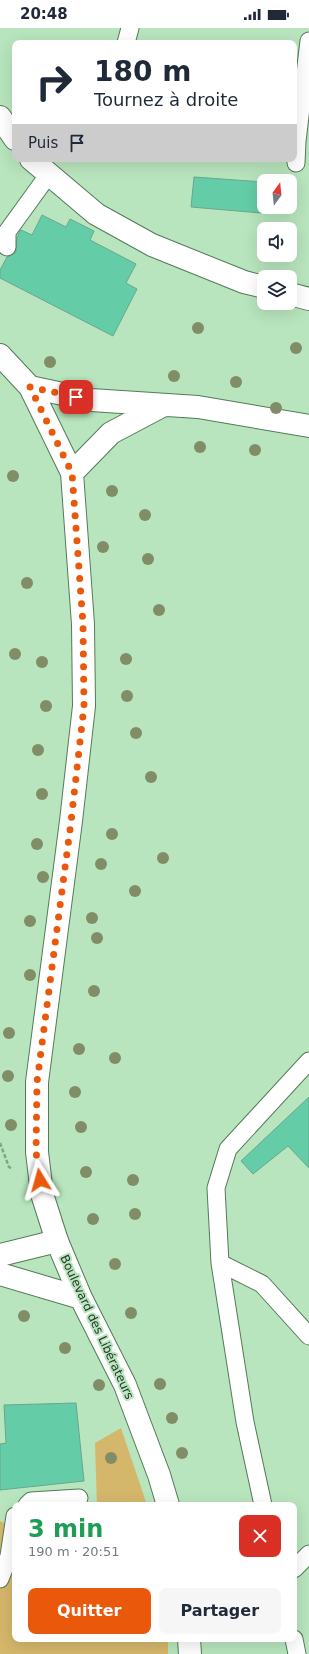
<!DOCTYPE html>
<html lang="fr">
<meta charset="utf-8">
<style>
body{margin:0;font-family:"DejaVu Sans",sans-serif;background:#f6f6f7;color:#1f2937;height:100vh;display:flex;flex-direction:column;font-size:15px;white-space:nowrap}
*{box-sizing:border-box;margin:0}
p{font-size:13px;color:#747a83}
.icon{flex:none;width:22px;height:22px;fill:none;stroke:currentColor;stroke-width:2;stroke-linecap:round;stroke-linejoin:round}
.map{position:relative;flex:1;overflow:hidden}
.side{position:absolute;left:12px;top:1474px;width:285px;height:140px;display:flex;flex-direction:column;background:#fff;border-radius:8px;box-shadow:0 4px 16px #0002}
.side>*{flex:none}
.banner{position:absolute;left:12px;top:12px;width:285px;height:122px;border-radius:8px;box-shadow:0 4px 16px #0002;background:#fff;color:#1f2937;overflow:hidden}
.needle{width:26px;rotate:15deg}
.tools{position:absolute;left:257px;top:146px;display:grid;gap:8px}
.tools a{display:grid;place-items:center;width:40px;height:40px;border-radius:8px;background:#fff;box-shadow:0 4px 16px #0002;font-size:20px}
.pin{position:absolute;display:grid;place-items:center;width:34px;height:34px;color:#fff;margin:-17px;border-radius:8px;box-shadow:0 2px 6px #0006}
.me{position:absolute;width:44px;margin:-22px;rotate:352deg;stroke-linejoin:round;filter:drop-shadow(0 0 3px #0008)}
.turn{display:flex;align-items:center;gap:14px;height:84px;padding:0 16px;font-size:18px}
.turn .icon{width:52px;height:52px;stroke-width:2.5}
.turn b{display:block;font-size:28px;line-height:34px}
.then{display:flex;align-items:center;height:38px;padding:0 16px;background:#0003;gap:8px;font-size:15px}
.round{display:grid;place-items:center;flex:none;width:42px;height:42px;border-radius:8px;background:#f6f6f7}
.head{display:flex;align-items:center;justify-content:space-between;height:68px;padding:0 16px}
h1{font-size:24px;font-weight:600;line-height:30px;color:#1e9e55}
.button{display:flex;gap:8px;margin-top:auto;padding:8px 16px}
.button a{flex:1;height:46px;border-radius:8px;background:#ea580c;color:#fff;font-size:16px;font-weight:600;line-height:46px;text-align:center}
.button a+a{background:#f6f6f7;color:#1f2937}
.status{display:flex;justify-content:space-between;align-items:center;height:28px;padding:0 20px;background:#fff;direction:ltr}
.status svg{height:11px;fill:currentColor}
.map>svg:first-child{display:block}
.green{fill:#d5b76b}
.building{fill:#64cda8;stroke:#69a68f}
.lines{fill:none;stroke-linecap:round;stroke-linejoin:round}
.lane-casing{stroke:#527b58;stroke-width:19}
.street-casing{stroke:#527b58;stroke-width:24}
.secondary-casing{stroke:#527b58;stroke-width:24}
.path{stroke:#82a586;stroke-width:2.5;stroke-dasharray:4 2;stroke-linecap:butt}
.lane{stroke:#fff;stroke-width:17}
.street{stroke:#fff;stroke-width:22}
.secondary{stroke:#fff;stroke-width:22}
.tree{fill:#808d67}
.route{stroke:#ea580c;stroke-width:7;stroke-dasharray:0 12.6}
.labels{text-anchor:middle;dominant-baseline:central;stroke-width:4;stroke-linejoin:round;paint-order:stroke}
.street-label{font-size:12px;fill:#253727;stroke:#b8e5bd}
</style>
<div class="status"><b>20:48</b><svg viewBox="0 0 49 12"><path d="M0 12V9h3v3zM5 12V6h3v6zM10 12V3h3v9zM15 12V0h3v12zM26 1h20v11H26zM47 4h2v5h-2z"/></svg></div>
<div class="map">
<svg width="309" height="1626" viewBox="0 0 309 1626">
<rect width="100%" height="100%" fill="#b8e5bd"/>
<path class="green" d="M121,1400L147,1477H97L95,1415Z
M0,1493L15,1500V1611H168V1626H0Z"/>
<path class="building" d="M194,149L264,154L261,185L191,179Z
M42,187L66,199L70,191L94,203L90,212L136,236L126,255L137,261L113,308L0,250V242L7,229L12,227L16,224L17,209L20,203L21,202L32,207Z
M309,1069V1140L288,1118L253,1146L241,1133Z
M76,1375L84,1453L0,1462V1416L6,1415L4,1377Z"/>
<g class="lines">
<defs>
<path id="lane" d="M126,15L130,0
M296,135L297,113L309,13
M7,219V204L49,146
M220,1235L262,1256L309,1308
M27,1477L31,1473L79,1470
M263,1477L245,1394L220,1235L216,1160L228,1121L309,1033
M294,1541L309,1526
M0,1551L9,1528L15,1488
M294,1611L297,1626"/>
<path id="street" d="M0,89L15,111
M31,131L96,186L152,217L244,254L264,259
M290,266L309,271
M0,327L30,359L72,445L83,596L84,678L71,793L37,1054V1124L42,1166L57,1213
M30,359L91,372L198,379L309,398
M72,445L111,405L164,377"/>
<path id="secondary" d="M0,1227L57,1213L81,1270L125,1357L159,1447L168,1477
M0,1246L81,1270
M189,1611L190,1626"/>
</defs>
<use href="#lane" class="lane-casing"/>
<use href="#street" class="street-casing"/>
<use href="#secondary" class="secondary-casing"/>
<path class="path" d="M0,1115L9,1139L12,1141"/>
<use href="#lane" class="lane"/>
<use href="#street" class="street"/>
<use href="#secondary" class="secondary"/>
</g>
<g class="tree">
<circle cx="198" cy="300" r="6"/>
<circle cx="296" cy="320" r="6"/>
<circle cx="50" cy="334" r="6"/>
<circle cx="174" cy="348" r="6"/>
<circle cx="236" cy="354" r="6"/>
<circle cx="276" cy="380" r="6"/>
<circle cx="200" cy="419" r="6"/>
<circle cx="255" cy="422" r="6"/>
<circle cx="13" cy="448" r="6"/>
<circle cx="112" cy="463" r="6"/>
<circle cx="145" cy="487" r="6"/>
<circle cx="103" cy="519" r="6"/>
<circle cx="148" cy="531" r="6"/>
<circle cx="27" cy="555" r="6"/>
<circle cx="159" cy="582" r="6"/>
<circle cx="15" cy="626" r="6"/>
<circle cx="126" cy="631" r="6"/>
<circle cx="42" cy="634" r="6"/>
<circle cx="127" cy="668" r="6"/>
<circle cx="46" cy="678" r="6"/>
<circle cx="136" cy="705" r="6"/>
<circle cx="38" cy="722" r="6"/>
<circle cx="151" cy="749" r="6"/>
<circle cx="42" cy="766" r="6"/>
<circle cx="112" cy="806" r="6"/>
<circle cx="37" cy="816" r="6"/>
<circle cx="163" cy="830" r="6"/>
<circle cx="101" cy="836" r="6"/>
<circle cx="43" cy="849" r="6"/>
<circle cx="135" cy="863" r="6"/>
<circle cx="92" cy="890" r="6"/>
<circle cx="30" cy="893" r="6"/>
<circle cx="97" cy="910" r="6"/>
<circle cx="30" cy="947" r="6"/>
<circle cx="94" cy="963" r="6"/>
<circle cx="9" cy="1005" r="6"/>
<circle cx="79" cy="1021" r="6"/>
<circle cx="115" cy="1030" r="6"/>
<circle cx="8" cy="1048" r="6"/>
<circle cx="75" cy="1064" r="6"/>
<circle cx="11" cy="1097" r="6"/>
<circle cx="81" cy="1099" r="6"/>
<circle cx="86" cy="1144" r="6"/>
<circle cx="133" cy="1152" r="6"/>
<circle cx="135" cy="1186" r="6"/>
<circle cx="93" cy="1191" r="6"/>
<circle cx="115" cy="1236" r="6"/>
<circle cx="131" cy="1285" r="6"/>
<circle cx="24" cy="1288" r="6"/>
<circle cx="65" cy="1320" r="6"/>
<circle cx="160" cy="1356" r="6"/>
<circle cx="99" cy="1357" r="6"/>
<circle cx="172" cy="1390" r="6"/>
<circle cx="182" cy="1425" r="6"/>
<circle cx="111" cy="1430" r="6"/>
</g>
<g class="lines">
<path class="route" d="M40,1152L36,1124L37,1054L71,794L84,678L83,596L72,445L30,359L76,369"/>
</g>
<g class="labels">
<g class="street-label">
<text transform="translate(97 1299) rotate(65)">Boulevard des Libérateurs</text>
</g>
</g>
</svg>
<div class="tools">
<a><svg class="needle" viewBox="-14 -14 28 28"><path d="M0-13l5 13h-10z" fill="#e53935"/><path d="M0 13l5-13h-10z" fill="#747a83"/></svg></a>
<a><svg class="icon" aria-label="sound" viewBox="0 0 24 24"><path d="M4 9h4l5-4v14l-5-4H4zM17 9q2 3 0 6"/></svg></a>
<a><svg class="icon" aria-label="layers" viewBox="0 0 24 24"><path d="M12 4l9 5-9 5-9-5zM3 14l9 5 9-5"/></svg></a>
</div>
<div class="pin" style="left:76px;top:369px;background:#d93025"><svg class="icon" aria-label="arrive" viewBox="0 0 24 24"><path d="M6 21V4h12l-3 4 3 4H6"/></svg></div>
<svg class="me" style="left:40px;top:1152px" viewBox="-20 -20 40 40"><path d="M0-17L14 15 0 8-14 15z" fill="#ea580c" stroke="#fff" stroke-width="4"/></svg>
<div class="banner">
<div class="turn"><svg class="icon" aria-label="right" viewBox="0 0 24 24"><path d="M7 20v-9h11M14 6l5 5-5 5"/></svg><div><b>180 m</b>Tournez à droite</div></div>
<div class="then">Puis<svg class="icon" aria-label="arrive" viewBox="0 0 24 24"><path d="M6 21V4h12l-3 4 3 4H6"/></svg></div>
</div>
<section class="side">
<div class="head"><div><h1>3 min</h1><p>190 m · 20:51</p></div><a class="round" style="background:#d93025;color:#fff"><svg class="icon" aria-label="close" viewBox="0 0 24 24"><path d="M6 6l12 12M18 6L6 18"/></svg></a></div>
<div class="button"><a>Quitter</a><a>Partager</a></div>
</section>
</div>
